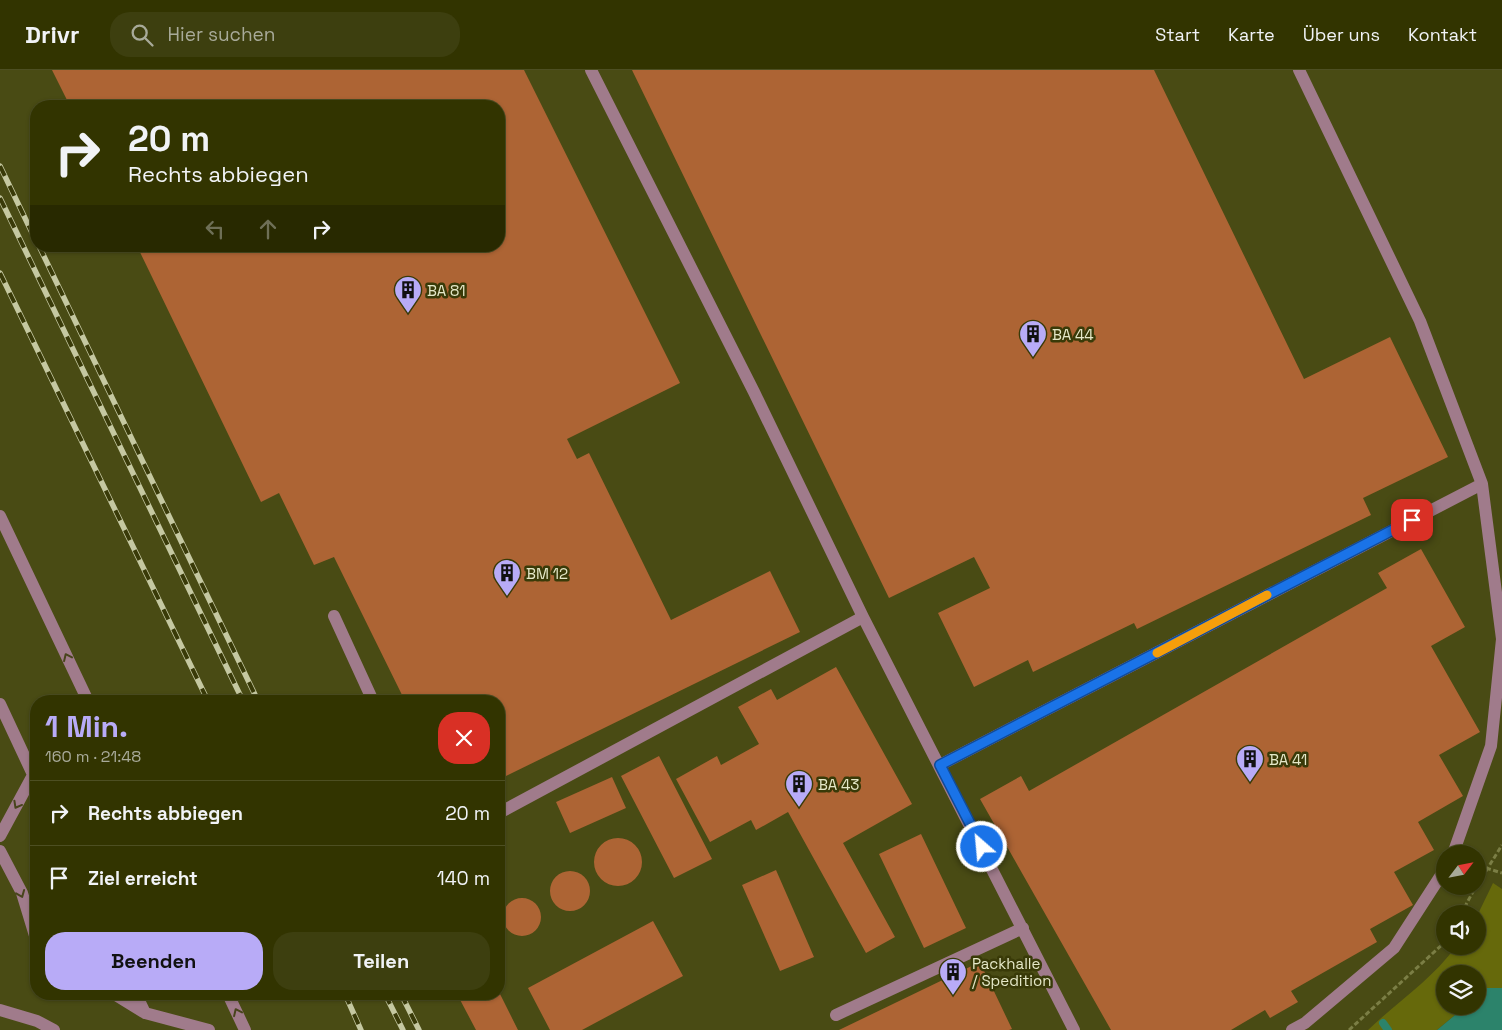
<!DOCTYPE html>
<html lang="de">
<meta charset="utf-8">
<style>
body{margin:0;font-family:"Space Grotesk",sans-serif;background:#3d3f0f;color:#f1f3f6;height:100vh;display:flex;flex-direction:column;font-size:19px;white-space:nowrap}
*{box-sizing:border-box;margin:0}
p{font-size:16px;color:#a8aa99}
.icon{flex:none;width:28px;height:28px;fill:none;stroke:currentColor;stroke-width:2;stroke-linecap:round;stroke-linejoin:round}
.map{position:relative;flex:1;overflow:hidden}
.side{position:absolute;left:30px;top:625px;width:475px;height:305px;display:flex;flex-direction:column;background:#323400;border-radius:20px;box-shadow:0 1px 4px #0004,0 0 0 1px #4d4f22}
.side>*{flex:none}
.guide{position:absolute;left:30px;top:30px;width:475px;height:152px;border-radius:20px;box-shadow:0 1px 4px #0004,0 0 0 1px #4d4f22;background:#323400;color:#f1f3f6;overflow:hidden}
.needle{width:32px;rotate:58deg}
.controls{position:absolute;left:1436px;top:775px;display:grid;gap:10px}
.controls a{display:grid;place-items:center;width:50px;height:50px;border-radius:50%;background:#323400;box-shadow:0 1px 4px #0004,0 0 0 1px #4d4f22;font-size:25px}
.pin{position:absolute;display:grid;place-items:center;width:42px;height:42px;color:#fff;margin:-21px;border-radius:10px;box-shadow:0 2px 8px #0006}
.me{position:absolute;width:55px;margin:-28px;rotate:333deg;stroke-linejoin:round;filter:drop-shadow(0 0 4px #0008)}
.turn{display:flex;align-items:center;gap:18px;height:105px;padding:0 15px;font-size:22px}
.turn .icon{width:65px;height:65px;stroke-width:2.5}
.turn b{display:block;font-size:35px;line-height:42px}
.lanes{display:flex;align-items:center;height:48px;padding:0 15px;background:#0003;justify-content:center;gap:25px;direction:ltr}
.lanes .off{opacity:.35}
.round{display:grid;place-items:center;flex:none;width:52px;height:52px;border-radius:20px;background:#3d3f0f}
.overview{display:flex;align-items:center;justify-content:space-between;height:85px;padding:0 15px}
h1{font-size:30px;font-weight:700;line-height:38px;color:#b8abf7}
.action{display:flex;gap:10px;margin-top:auto;padding:10px 15px}
.action a{flex:1;height:58px;border-radius:20px;background:#b8abf7;color:#111;font-size:20px;font-weight:700;line-height:58px;text-align:center}
.action a+a{background:#3d3f0f;color:#f1f3f6}
ul{padding:0;list-style:none}
li{display:flex;align-items:center;gap:15px;height:65px;padding:0 15px;border-top:1px solid #4d4f22}
li div{flex:1}
li b{display:block;font-size:19px}
li em{font-style:normal}
header{display:flex;align-items:center;gap:30px;box-sizing:border-box;height:70px;padding:0 25px;background:#323400;border-bottom:1px solid #4d4f22}
header strong{font-size:24px}
nav{display:flex;gap:28px;margin-inline-start:auto;font-size:18px}
.search{width:350px;height:45px;background:#3d3f0f;display:flex;align-items:center;gap:12px;box-sizing:border-box;padding:0 18px;border-radius:20px;color:#a8aa99;font-size:19px}
.map>svg:first-child{display:block}
.built{fill:#494b14;fill-rule:evenodd}
.green{fill:#66690b}
.water{fill:#2c836b}
.lines{fill:none;stroke-linecap:round;stroke-linejoin:round}
.stream{stroke:#2c836b;stroke-width:8}
.building{fill:#ad6434}
.path{stroke:#7b7e45;stroke-width:3;stroke-dasharray:5 2.5;stroke-linecap:butt}
.minor{stroke:#a07b8b;stroke-width:12}
.rail-casing{stroke:#c5c8a1;stroke-width:5.5}
.rail{stroke:#393a08;stroke-width:4;stroke-dasharray:11;stroke-linecap:butt}
.oneway{stroke:#48441c}
.route-casing{stroke:#114b97;stroke-width:12}
.route{stroke:#1a73e8;stroke-width:9}
.slow{stroke:#f59e0b;stroke-width:9}
.labels{text-anchor:middle;dominant-baseline:central;stroke-width:5;stroke-linejoin:round;paint-order:stroke}
.poi-label{font-size:15px;fill:#e5e8c8;stroke:#393a08;text-anchor:start}
</style>
<header>
<strong>Drivr</strong>
<div class="search"><svg class="icon" aria-label="search" viewBox="0 0 24 24"><circle cx="10" cy="10" r="6"/><path d="M15 15l6 6"/></svg>Hier suchen</div>
<nav><a>Start</a><a>Karte</a><a>Über uns</a><a>Kontakt</a></nav>
</header>
<div class="map">
<svg width="1502" height="960" viewBox="0 0 1502 960">
<rect width="100%" height="100%" fill="#434600"/>
<path class="built" d="M0,0H1502V960H0ZM36,36H499V176H36ZM36,631H499V924H36ZM1445,784H1478V816H1445ZM1445,844H1478V876H1445ZM1445,904H1478V936H1445Z"/>
<path class="green" d="M1493,813L1502,819V918H1483L1478,924V904H1445V936H1466L1437,960H1368C1397,932 1433,909 1456,876H1478V844Z"/>
<path class="water" d="M1483,918H1502V960H1437L1466,936H1478V924Z"/>
<g class="lines">
<path class="stream" d="M1383,953L1388,960"/>
</g>
<path class="building" d="M52,0H524L680,313L567,369L577,389L589,383L671,550L770,501L800,562L506,706L499,691V631H405L334,487L314,495L279,423L261,432L137,176H499V36H70Z
M632,0H1154L1304,309L1390,267L1448,387L1363,428L1371,445L1137,559L1134,553L1033,602L1028,590L974,617L938,543L990,518L974,487L889,528Z
M1421,479L1465,557L1431,576L1480,662L1439,685L1463,726L1418,752L1434,780L1394,802L1413,835L1370,859L1377,872L1291,921L1298,932L1270,948L1265,940L1231,960H1111L980,729L1021,706L1029,721L1387,518L1378,503Z
M836,597L912,734L843,773L895,867L866,883L788,742L756,760L751,750L710,772L676,709L717,686L721,695L759,674L738,637L771,619L777,630Z
M659,686L712,789L674,808L621,706Z
M612,707L626,738L570,763L556,732Z
M921,764L966,858L924,878L879,784Z
M594 792a24 24 0 1 1 48 0a24 24 0 1 1-48 0Z
M776,800L814,887L780,901L742,815Z
M550 821a20 20 0 1 1 40 0a20 20 0 1 1-40 0Z
M503 847a19 19 0 1 1 38 0a19 19 0 1 1-38 0Z
M653,851L683,906L582,960H550L528,918Z
M980,892L1012,959L1009,960H839Z
M457,924H500L518,960H476Z"/>
<g class="lines">
<path class="path" d="M1486,798L1502,803
M1478,814L1502,775
M1461,844L1476,816
M1349,960L1445,872"/>
<path class="minor" d="M591,0L754,322L863,547L1074,960
M1299,0L1420,251L1482,414L1502,569L1491,676L1453,784
M0,446L88,631
M334,546L373,631
M0,634L36,711
M940,695L1482,414
M499,743L863,547
M0,766L33,705
M0,781L22,823L36,869
M114,924L145,943L209,960
M136,924L145,943
M228,924L245,960
M0,940L37,951L54,960
M836,945L1023,858
M1292,960L1305,953L1394,878L1445,799"/>
<defs>
<path id="rail" d="M0,96L36,171
M0,128L243,631
M39,176L258,631
M0,203L208,631
M345,924L361,960
M385,924L403,960
M401,924L419,960"/>
</defs>
<use href="#rail" class="rail-casing"/>
<use href="#rail" class="rail"/>
</g>
<defs><path id="oneway-chevron" d="M-2-3.5L2.5 0L-2 3.5" fill="none" stroke-width="1.6" stroke-linecap="round" stroke-linejoin="round" transform="scale(1.25)"/></defs>
<g class="oneway">
<use href="#oneway-chevron" transform="translate(67 587) rotate(-115)"/>
<use href="#oneway-chevron" transform="translate(17 735) rotate(119)"/>
<use href="#oneway-chevron" transform="translate(21 824) rotate(68)"/>
<use href="#oneway-chevron" transform="translate(237 942) rotate(-115)"/>
</g>
<g class="lines">
<defs>
<path id="route" d="M982,777L940,695L1412,450"/>
</defs>
<use href="#route" class="route-casing"/>
<use href="#route" class="route"/>
<path class="slow" d="M1157,583L1267,525"/>
</g>
<defs>
<symbol id="building-pin" viewBox="-11 -11 22 30"><path d="M0 17L-7.5 6A9.5 9.5 0 1 1 7.5 6Z" fill="#b8abf7" stroke="#393a08"/><path d="M-4-6H4V6H1V3H-1V6H-4ZM-2.5-4.3h1.7v1.8h-1.7ZM.8-4.3h1.7v1.8H.8ZM-2.5-1h1.7V.8h-1.7ZM.8-1h1.7V.8H.8Z" fill="#111"/></symbol>
</defs>
<g fill-rule="evenodd">
<use href="#building-pin" x="392" y="204" width="32" height="43"/>
<use href="#building-pin" x="1017" y="248" width="32" height="43"/>
<use href="#building-pin" x="491" y="487" width="32" height="43"/>
<use href="#building-pin" x="1234" y="673" width="32" height="43"/>
<use href="#building-pin" x="783" y="698" width="32" height="43"/>
<use href="#building-pin" x="937" y="886" width="32" height="43"/>
</g>
<g class="labels">
<g class="poi-label">
<text x="427" y="220">BA 81</text>
<text x="1052" y="264">BA 44</text>
<text x="526" y="503">BM 12</text>
<text x="1269" y="689">BA 41</text>
<text x="818" y="714">BA 43</text>
<text x="972" y="893">Packhalle<tspan x="972" dy="17">/ Spedition</tspan></text>
</g>
</g>
</svg>
<div class="controls">
<a><svg class="needle" viewBox="-14 -14 28 28"><path d="M0-13l5 13h-10z" fill="#e53935"/><path d="M0 13l5-13h-10z" fill="#a8aa99"/></svg></a>
<a><svg class="icon" aria-label="sound" viewBox="0 0 24 24"><path d="M4 9h4l5-4v14l-5-4H4zM17 9q2 3 0 6"/></svg></a>
<a><svg class="icon" aria-label="layers" viewBox="0 0 24 24"><path d="M12 4l9 5-9 5-9-5zM3 14l9 5 9-5"/></svg></a>
</div>
<div class="pin" style="left:1412px;top:450px;background:#d93025"><svg class="icon" aria-label="arrive" viewBox="0 0 24 24"><path d="M6 21V4h12l-3 4 3 4H6"/></svg></div>
<svg class="me" style="left:982px;top:777px" viewBox="-20 -20 40 40"><circle r="17" fill="#1a73e8" stroke="#fff" stroke-width="3"/><path d="M0-11L8 9 0 5-8 9z" fill="#fff"/></svg>
<div class="guide">
<div class="turn"><svg class="icon" aria-label="right" viewBox="0 0 24 24"><path d="M7 20v-9h11M14 6l5 5-5 5"/></svg><div><b>20 m</b>Rechts abbiegen</div></div>
<div class="lanes"><svg class="icon off" aria-label="left" viewBox="0 0 24 24"><path d="M17 20v-9H6M10 6l-5 5 5 5"/></svg><svg class="icon off" aria-label="ahead" viewBox="0 0 24 24"><path d="M12 20V5M6 11l6-6 6 6"/></svg><svg class="icon" aria-label="right" viewBox="0 0 24 24"><path d="M7 20v-9h11M14 6l5 5-5 5"/></svg></div>
</div>
<section class="side">
<div class="overview"><div><h1>1 Min.</h1><p>160 m · 21:48</p></div><a class="round" style="background:#d93025;color:#fff"><svg class="icon" aria-label="close" viewBox="0 0 24 24"><path d="M6 6l12 12M18 6L6 18"/></svg></a></div>
<ul>
<li><svg class="icon" aria-label="right" viewBox="0 0 24 24"><path d="M7 20v-9h11M14 6l5 5-5 5"/></svg><div><b>Rechts abbiegen</b></div><em>20 m</em></li>
<li><svg class="icon" aria-label="arrive" viewBox="0 0 24 24"><path d="M6 21V4h12l-3 4 3 4H6"/></svg><div><b>Ziel erreicht</b></div><em>140 m</em></li>
</ul>
<div class="action"><a>Beenden</a><a>Teilen</a></div>
</section>
</div>
